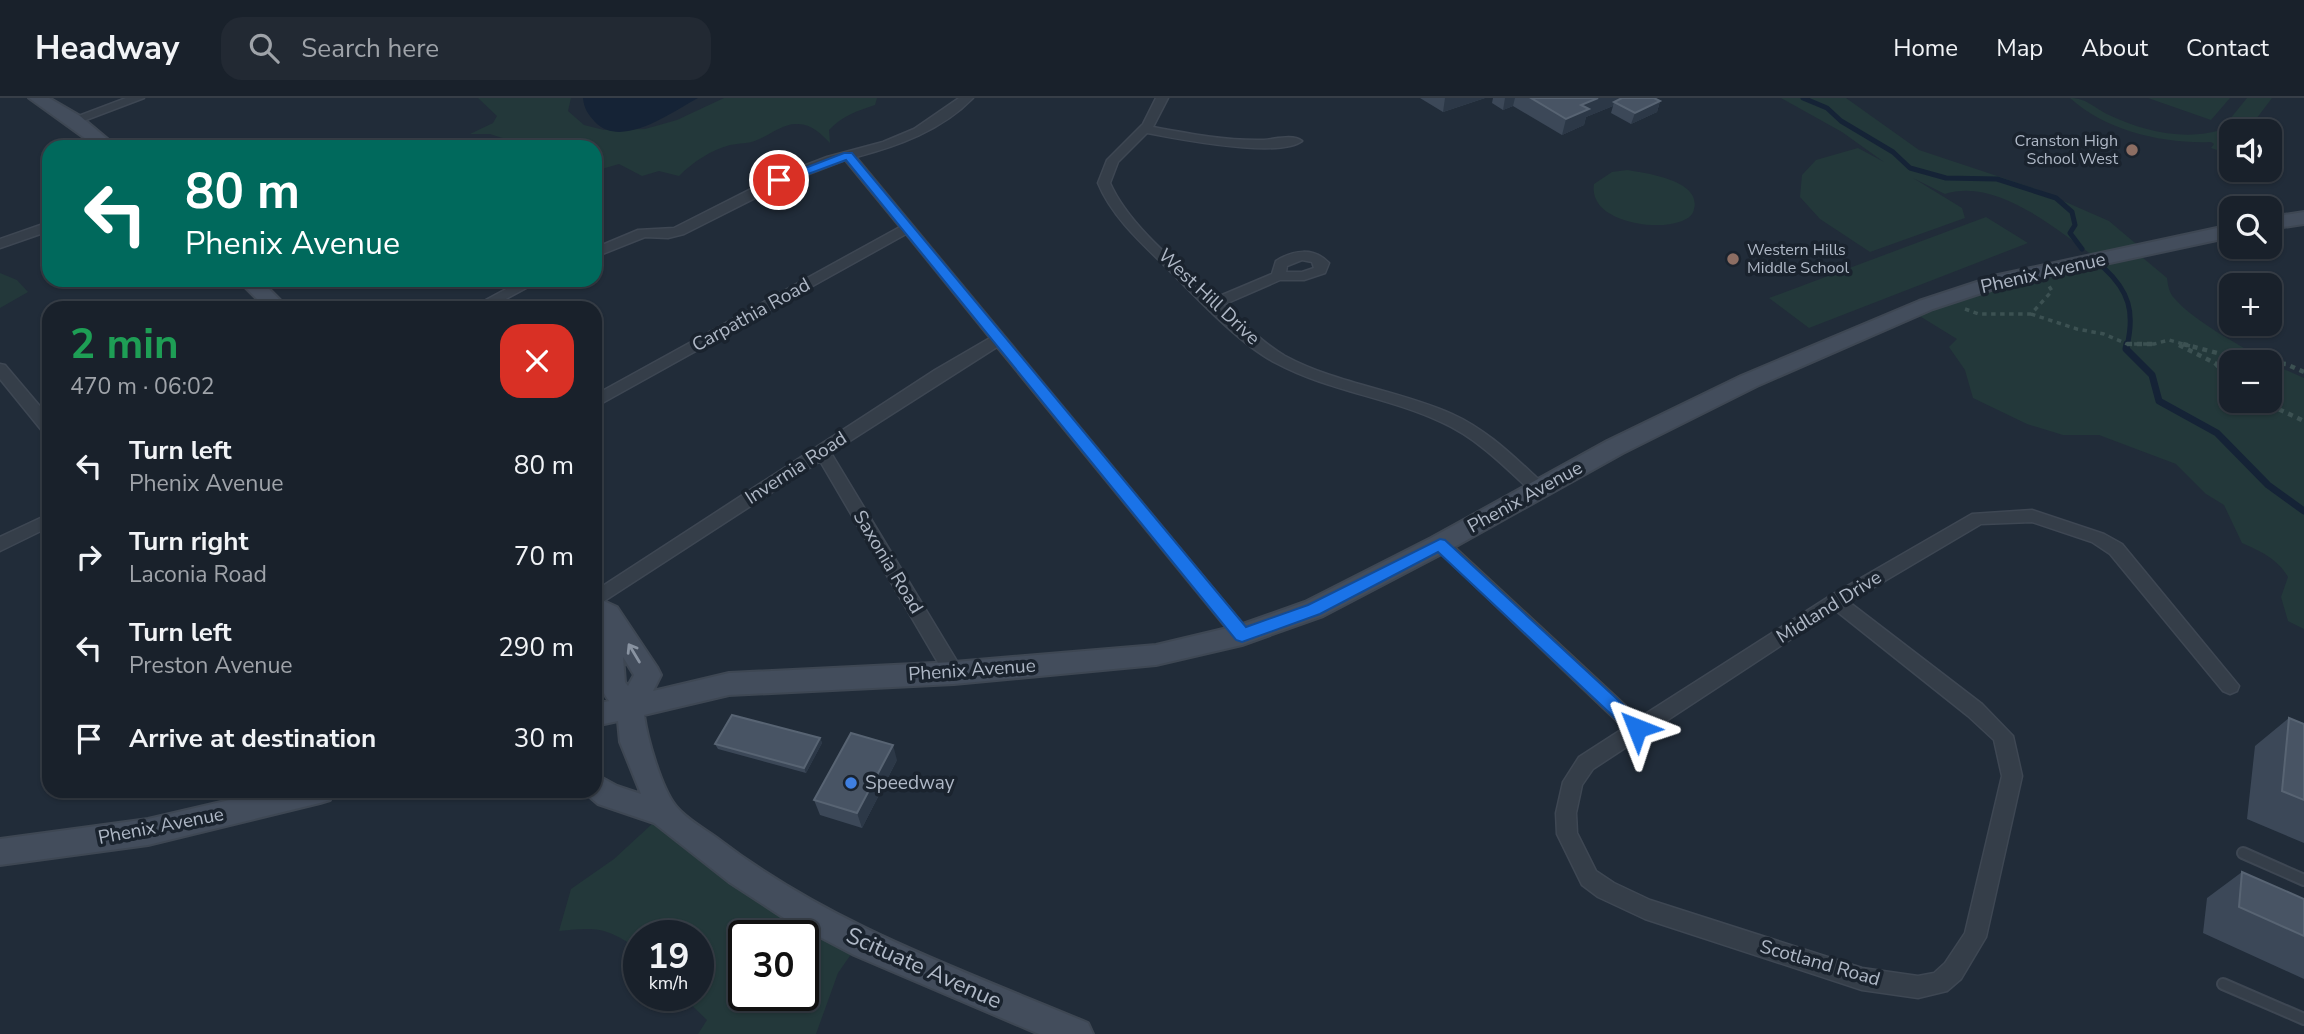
<!DOCTYPE html>
<meta charset="utf-8">
<style>
body{margin:0;font-family:"Nunito Sans",sans-serif;background:#222933;color:#f1f3f6;height:100vh;display:flex;flex-direction:column;font-size:26px;white-space:nowrap}
*{box-sizing:border-box;margin:0}
p{font-size:23px;color:#9fa3a9}
.icon{flex:none;width:38px;height:38px;fill:none;stroke:currentColor;stroke-width:2;stroke-linecap:round;stroke-linejoin:round}
.map{position:relative;flex:1;overflow:hidden}
.sheet{position:absolute;left:42px;top:203px;width:560px;height:497px;display:flex;flex-direction:column;background:#19212b;border-radius:21px;box-shadow:0 2px 5px #0004,0 0 0 2px #373e47}
.sheet>*{flex:none}
.guide{position:absolute;left:42px;top:42px;width:560px;height:147px;border-radius:21px;box-shadow:0 2px 5px #0004,0 0 0 2px #373e47;background:#00695c;color:#fff;overflow:hidden}
.fabs{position:absolute;left:2219px;top:21px;display:grid;gap:14px}
.fabs a{display:grid;place-items:center;width:63px;height:63px;border-radius:14px;background:#19212b;box-shadow:0 2px 5px #0004,0 0 0 2px #373e47;font-size:35px}
.speed{position:absolute;left:623px;top:822px;display:flex;gap:14px;font-size:35px;font-weight:700;text-align:center}
.speed>*{display:grid;place-content:center;width:91px;height:91px;border-radius:50%;background:#19212b;box-shadow:0 2px 5px #0004,0 0 0 2px #373e47;line-height:1}
.speed small{font-size:18px;font-weight:400}
.speed .limit{border:4px solid #111;border-radius:10px;background:#fff;color:#111}
.pin{position:absolute;display:grid;place-items:center;width:60px;height:60px;color:#fff;margin:-30px;border:4px solid #fff;border-radius:50%;box-shadow:0 2px 7px #0007}
.me{position:absolute;width:77px;margin:-38px;rotate:315deg;stroke-linejoin:round;filter:drop-shadow(0 0 5px #0008)}
.turn{display:flex;align-items:center;gap:24px;height:147px;padding:0 28px;font-size:32px}
.turn .icon{width:91px;height:91px;stroke-width:2.5}
.turn b{display:block;font-size:49px;line-height:60px}
.round{display:grid;place-items:center;flex:none;width:74px;height:74px;border-radius:21px;background:#222933}
.headline{display:flex;align-items:center;justify-content:space-between;height:119px;padding:0 28px}
h1{font-size:42px;font-weight:700;line-height:52px;color:#1e9e55}
ul{padding:0;list-style:none}
li{display:flex;align-items:center;gap:21px;height:91px;padding:0 28px}
li div{flex:1}
li b{display:block;font-size:26px}
li em{font-style:normal}
header{display:flex;align-items:center;gap:42px;box-sizing:border-box;height:98px;padding:0 35px;background:#19212b;border-bottom:2px solid #373e47}
header strong{font-size:33px}
nav{display:flex;gap:38px;margin-inline-start:auto;font-size:24px}
.search{width:490px;height:63px;background:#222933;display:flex;align-items:center;gap:18px;box-sizing:border-box;padding:0 24px;border-radius:21px;color:#9fa3a9;font-size:26px}
.map>svg:first-child{display:block}
.green{fill:#23383a;fill-rule:evenodd}
.water{fill:#152336}
.lines{fill:none;stroke-linecap:round;stroke-linejoin:round}
.stream-far1{stroke:#152336;stroke-width:5}
.stream{stroke:#152336;stroke-width:7}
.lane-casing{stroke:#3e4753;stroke-width:14}
.street-casing{stroke:#3e4753;stroke-width:3}
.secondary-casing{stroke:#3e4753;stroke-width:4}
.path-far1{stroke:#3c5152;stroke-width:3.5;stroke-dasharray:4.5 4.5;stroke-linecap:butt}
.path{stroke:#3c5152;stroke-width:4.5;stroke-dasharray:5 5;stroke-linecap:butt}
.lane{stroke:#353e49;stroke-width:10}
.street{fill:#353e49;fill-rule:evenodd}
.secondary{fill:#434d5c;fill-rule:evenodd}
.wall{fill:#3c4858}
.shaded-wall{fill:#2c3847}
.building{fill:#485464;stroke:#586473;stroke-width:2}
.oneway{stroke:#8993a1}
.route{fill:#1a73e8;stroke:#114b97;stroke-width:2}
.education-dot{fill:#8d6e63;stroke:#1a232e;stroke-width:2.5}
.shop-dot{fill:#3f7fe0;stroke:#1a232e;stroke-width:2.5}
.labels{text-anchor:middle;dominant-baseline:central;stroke-width:7;stroke-linejoin:round;paint-order:stroke}
.far-poi-label{font-size:16px;fill:#afb8c6;stroke:#1a232e;text-anchor:end}
.street-label{font-size:19px;fill:#afb8c6;stroke:#1a232e}
.poi-label{font-size:19px;fill:#afb8c6;stroke:#1a232e;text-anchor:start}
.near-street-label{font-size:23px;fill:#afb8c6;stroke:#1a232e}
</style>
<header>
<strong>Headway</strong>
<div class="search"><svg class="icon" aria-label="search" viewBox="0 0 24 24"><circle cx="10" cy="10" r="6"/><path d="M15 15l6 6"/></svg>Search here</div>
<nav><a>Home</a><a>Map</a><a>About</a><a>Contact</a></nav>
</header>
<div class="map">
<svg width="2304" height="936" viewBox="0 0 2304 936">
<rect width="100%" height="100%" fill="#212c39"/>
<path class="green" d="M478,0H571L568,13L584,27L604,32L645,31L677,22L724,0H877L875,7C857,13 842,18 829,32L830,45C821,36 812,26 798,26C783,25 770,37 757,42C749,46 739,45 730,47C711,52 693,64 679,78L659,73L642,78L619,66L595,73V49H530L490,36H470L493,25L497,18Z
M1781,0H1846L1919,52L2036,91L2109,123L2141,150L2136,154L2167,180C2168,188 2169,195 2175,201C2195,224 2241,248 2269,264H2231V303H2270V265L2304,280V531L2288,523L2281,499L2288,479C2278,461 2260,453 2242,445L2224,407L2206,396L2176,366L2099,337H2063L2027,326L1973,300L1965,272L1949,249L1957,241L1913,214L2095,159C2056,131 1996,79 1945,96L1913,80L1962,110L1965,120L1870,154L1820,121L1800,99L1802,77L1816,62L1858,50L1884,64L1842,34Z
M2070,0C2087,0 2094,10 2109,17C2142,33 2185,43 2221,32L2247,0H2272L2247,33H2231L2229,56L2211,50L2214,46L2211,44C2164,46 2106,33 2070,0Z
M2148,0H2230L2211,22Z
M1627,72C1645,75 1702,82 1694,111C1693,118 1686,122 1679,124C1654,133 1588,123 1594,86L1612,74Z
M1986,119L2028,145L1809,230L1769,200Z
M0,175L17,182L28,194L0,210Z
M665,714L863,839L838,875L816,936H698L707,922L682,898H698V838H639V851C604,829 599,829 559,833L571,791L614,761ZM744,838H803V898H744Z"/>
<path class="water" d="M583,0H698C673,13 622,52 595,24C588,16 584,11 583,0Z"/>
<g class="lines">
<path class="stream-far1" d="M1803,0L1827,10L1841,23L1893,54L1910,70L1946,80L1997,81L2056,100L2072,114L2075,127L2070,135L2082,151
M2104,170C2129,193 2135,214 2127,248"/>
<path class="stream" d="M2127,246L2126,251L2152,277L2159,303L2217,335L2268,387L2304,413"/>
<defs>
<path id="lane" d="M2243,755L2304,782
M2223,886L2304,921"/>
<path id="street" d="M126,0H144L78,25L68,22Z
M959,0H973C942,32 898,48 856,59L1248,532L1251,537L1248,542L1242,544L1236,542L997,249L831,355L961,570L963,575L961,580L954,583L947,580L820,363L595,509V493L935,272L990,240L906,136L595,309V297L900,129L845,62L785,85L684,136L668,140L645,139L595,159V150L638,132L674,130L775,79L827,59L883,44L914,31Z
M1156,0H1168L1153,29C1190,36 1227,43 1264,42C1276,41 1293,36 1302,43C1279,61 1178,41 1147,35L1118,64L1110,85C1129,128 1180,168 1215,200L1272,176L1276,163C1293,152 1314,149 1329,165L1325,175L1304,182H1280L1223,207C1243,225 1263,245 1285,258C1337,286 1398,292 1452,316C1488,332 1516,361 1545,387L1547,391L1545,395H1533C1505,369 1477,340 1441,324C1388,299 1328,293 1276,265C1239,246 1194,197 1164,167C1139,143 1111,117 1098,85L1107,62L1143,26ZM1302,162L1312,164L1314,170L1302,174H1286L1287,168Z
M365,42L377,49H361L359,46Z
M49,124V133L0,150V141Z
M523,182H541L489,210H471Z
M0,266L5,267L49,319V335L43,334L0,281Z
M2032,412L2104,436L2122,446L2239,588L2237,593L2230,596L2223,593L2110,456L2092,444L2032,424L1981,426L1849,504L1982,606L2013,638L2022,678L1986,839L1961,881L1947,893L1918,900L1862,892L1645,821L1598,799L1582,787L1557,736L1556,715L1563,684L1579,659L1624,630L1431,446L1434,441H1446L1639,620L1830,498L1972,416ZM1835,512L1968,618L1994,642L2002,678L1965,835L1945,865L1934,875L1918,878L1862,870L1650,802L1614,785L1596,773L1577,735L1576,715L1582,687L1593,671Z
M49,416V429L0,453V439Z"/>
<path id="secondary" d="M29,0H49L80,18L117,49H97Z
M2304,114V126L2270,131V119Z
M2231,127V139L2003,188L1933,211L1757,288L1623,355L1449,452L1323,518L1242,547L1156,567L954,586L729,597L644,617C647,640 661,689 675,707C685,721 707,732 721,743C831,827 962,872 1088,925L1093,936H1039L854,857L784,820L729,784L654,725L598,706L583,693H595V676L617,688L641,696L620,644L618,623L595,628V606L609,603L599,588L595,499L617,509L657,569L661,577L653,593L729,575L954,564L1156,547L1240,527L1305,504L1431,440L1607,343L1741,278L1919,203L1998,177ZM623,559L634,577L628,588L625,584Z
M238,182H260L288,210H266Z
M268,693H334L330,702L320,705L148,747L0,767V741L148,721Z"/>
</defs>
<use href="#lane" class="lane-casing"/>
<use href="#street" class="street-casing"/>
<use href="#secondary" class="secondary-casing"/>
<path class="path-far1" d="M1965,211L1979,216H2031L2052,193L2049,188
M2031,216L2077,231L2104,236L2127,246H2154L2169,242L2190,248"/>
<path class="path" d="M2127,246H2154
M2183,246L2240,261L2286,266L2304,274
M2179,247L2215,265L2231,282
M2261,303L2304,323"/>
<use href="#lane" class="lane"/>
<use href="#street" class="street"/>
<use href="#secondary" class="secondary"/>
</g>
<path class="wall" d="M1420,0H1485L1443,14Z
M1493,0H1654L1660,3L1657,14L1631,26L1611,15L1613,8L1586,19L1584,27L1562,37L1513,8L1503,12L1492,5Z
M2289,620L2304,626V745L2247,721L2255,648Z
M820,640L822,645L806,675L718,651L715,646Z
M897,662L862,730L820,717L814,702Z
M2242,774L2304,801V881L2203,835L2207,800Z"/>
<path class="shaded-wall" d="M1445,0H1485L1443,14Z
M1505,0H1515L1513,8L1503,12Z
M1598,0H1627L1614,4L1613,8L1586,19L1584,27L1562,37L1566,21L1581,7Z
M1660,3L1657,14L1631,26L1635,15Z
M820,640L822,645L806,675L804,670Z
M893,647L897,662L862,730L857,715Z"/>
<path class="building" d="M1531,0H1598L1581,7L1589,11L1566,21Z
M1622,0H1654L1660,3L1635,15L1614,4Z
M732,617L820,640L804,670L715,646Z
M2289,620L2304,626V702L2282,693Z
M851,635L893,647L857,715L814,702Z
M2242,774L2304,801V838L2239,809Z"/>
<defs><path id="oneway-shaft" d="M-6 0H5M1.5-3L5.5 0L1.5 3" fill="none" stroke-width="1.6" stroke-linecap="round" stroke-linejoin="round" transform="scale(1.75)"/></defs>
<use class="oneway" href="#oneway-shaft" transform="translate(634 555) rotate(-121)"/>
<path class="route" d="M844,55H852L1246,529L1308,507L1440,441L1445,442L1643,625L1646,630L1643,635L1637,637L1631,635L1438,454L1320,516L1242,544L1236,542L846,62L784,85L774,82Z"/>
<g class="education-dot">
<circle cx="2132" cy="52" r="7"/>
<circle cx="1733" cy="161" r="7"/>
</g>
<circle class="shop-dot" cx="851" cy="685" r="7"/>
<g class="labels">
<g class="far-poi-label">
<text x="2118" y="43">Cranston High<tspan x="2118" dy="18">School West</tspan></text>
<text x="1747" y="152" text-anchor="start">Western Hills<tspan x="1747" dy="18">Middle School</tspan></text>
</g>
<g class="street-label">
<text transform="translate(2043 175) rotate(-13)">Phenix Avenue</text>
<text transform="translate(1209 199) rotate(43)">West Hill Drive</text>
<text transform="translate(751 217) rotate(-29)">Carpathia Road</text>
<text transform="translate(796 370) rotate(-33)">Invernia Road</text>
<text transform="translate(1525 399) rotate(-29)">Phenix Avenue</text>
<text transform="translate(888 464) rotate(59)">Saxonia Road</text>
<text transform="translate(1829 509) rotate(-32)">Midland Drive</text>
<text transform="translate(972 572) rotate(-4)">Phenix Avenue</text>
<text transform="translate(161 728) rotate(-11)">Phenix Avenue</text>
<text transform="translate(1820 865) rotate(16)">Scotland Road</text>
</g>
<g class="poi-label">
<text x="865" y="685">Speedway</text>
</g>
<g class="near-street-label">
<text transform="translate(924 870) rotate(24)">Scituate Avenue</text>
</g>
</g>
</svg>
<div class="fabs">
<a><svg class="icon" aria-label="sound" viewBox="0 0 24 24"><path d="M4 9h4l5-4v14l-5-4H4zM17 9q2 3 0 6"/></svg></a>
<a><svg class="icon" aria-label="search" viewBox="0 0 24 24"><circle cx="10" cy="10" r="6"/><path d="M15 15l6 6"/></svg></a>
<a>+</a>
<a>−</a>
</div>
<div class="speed"><div>19<small>km/h</small></div><div class="limit">30</div></div>
<div class="pin" style="left:779px;top:82px;background:#d93025"><svg class="icon" aria-label="arrive" viewBox="0 0 24 24"><path d="M6 21V4h12l-3 4 3 4H6"/></svg></div>
<svg class="me" style="left:1637px;top:630px" viewBox="-20 -20 40 40"><path d="M0-17L14 15 0 8-14 15z" fill="#1a73e8" stroke="#fff" stroke-width="4"/></svg>
<div class="guide">
<div class="turn"><svg class="icon" aria-label="left" viewBox="0 0 24 24"><path d="M17 20v-9H6M10 6l-5 5 5 5"/></svg><div><b>80 m</b>Phenix Avenue</div></div>
</div>
<section class="sheet">
<div class="headline"><div><h1>2 min</h1><p>470 m · 06:02</p></div><a class="round" style="background:#d93025;color:#fff"><svg class="icon" aria-label="close" viewBox="0 0 24 24"><path d="M6 6l12 12M18 6L6 18"/></svg></a></div>
<ul>
<li><svg class="icon" aria-label="left" viewBox="0 0 24 24"><path d="M17 20v-9H6M10 6l-5 5 5 5"/></svg><div><b>Turn left</b><p>Phenix Avenue</p></div><em>80 m</em></li>
<li><svg class="icon" aria-label="right" viewBox="0 0 24 24"><path d="M7 20v-9h11M14 6l5 5-5 5"/></svg><div><b>Turn right</b><p>Laconia Road</p></div><em>70 m</em></li>
<li><svg class="icon" aria-label="left" viewBox="0 0 24 24"><path d="M17 20v-9H6M10 6l-5 5 5 5"/></svg><div><b>Turn left</b><p>Preston Avenue</p></div><em>290 m</em></li>
<li><svg class="icon" aria-label="arrive" viewBox="0 0 24 24"><path d="M6 21V4h12l-3 4 3 4H6"/></svg><div><b>Arrive at destination</b></div><em>30 m</em></li>
</ul>
</section>
</div>
